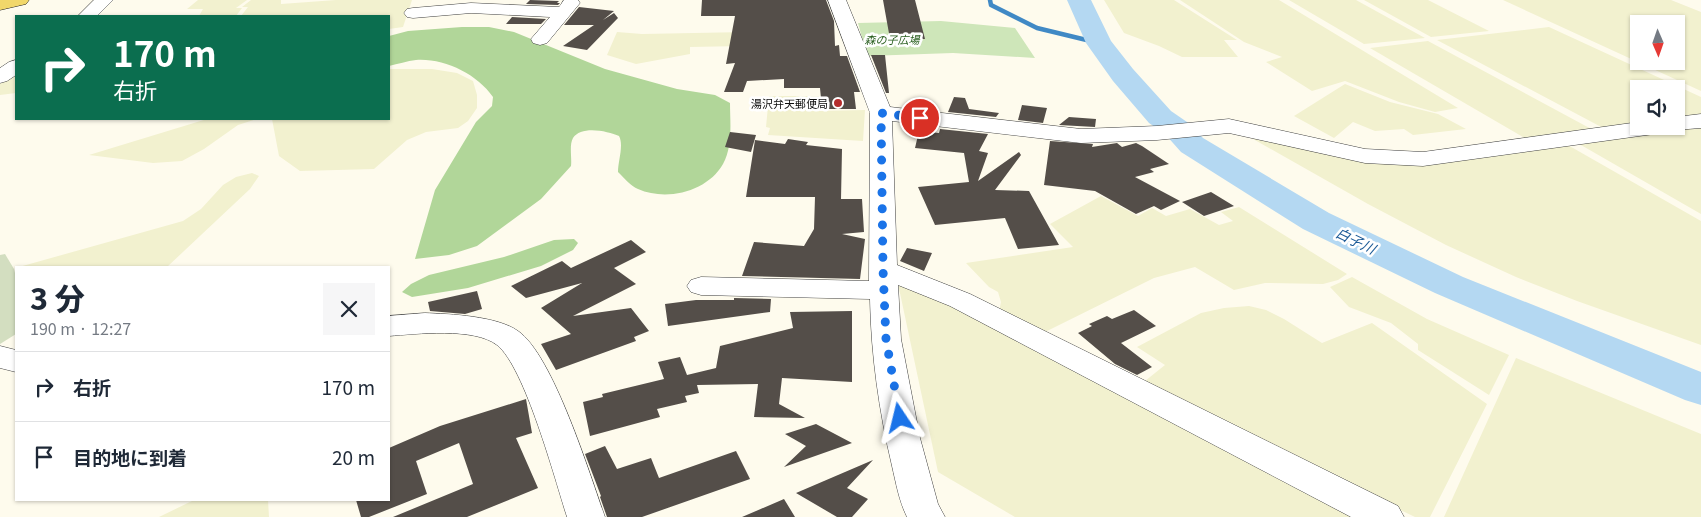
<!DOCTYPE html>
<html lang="ja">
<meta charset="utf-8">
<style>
body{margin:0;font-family:Georgia,"Noto Sans JP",serif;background:#f6f6f7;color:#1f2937;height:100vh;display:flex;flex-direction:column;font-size:19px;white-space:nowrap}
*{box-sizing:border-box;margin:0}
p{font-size:16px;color:#747a83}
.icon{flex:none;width:28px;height:28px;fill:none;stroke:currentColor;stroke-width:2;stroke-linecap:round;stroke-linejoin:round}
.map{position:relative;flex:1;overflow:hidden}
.sheet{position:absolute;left:15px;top:266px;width:375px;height:235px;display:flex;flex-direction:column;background:#fff;border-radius:0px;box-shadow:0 1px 4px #0004}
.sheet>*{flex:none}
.top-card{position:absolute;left:15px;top:15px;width:375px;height:105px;border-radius:0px;box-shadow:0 1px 4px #0004;background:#0b6e4f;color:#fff;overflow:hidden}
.needle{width:32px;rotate:178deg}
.tools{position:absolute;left:1630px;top:15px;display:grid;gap:10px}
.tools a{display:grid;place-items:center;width:55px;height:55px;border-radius:0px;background:#fff;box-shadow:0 1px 4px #0004;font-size:25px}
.pin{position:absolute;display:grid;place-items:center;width:42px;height:42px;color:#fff;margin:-21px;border:2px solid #fff;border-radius:50%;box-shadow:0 1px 5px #0007}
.me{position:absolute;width:55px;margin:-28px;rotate:350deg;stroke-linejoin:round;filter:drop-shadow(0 0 4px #0008)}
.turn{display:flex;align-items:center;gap:18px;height:105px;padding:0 15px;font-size:22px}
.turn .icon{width:65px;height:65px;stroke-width:2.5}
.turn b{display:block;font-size:35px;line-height:42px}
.round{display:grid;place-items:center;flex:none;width:52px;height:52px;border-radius:0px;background:#f6f6f7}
.summary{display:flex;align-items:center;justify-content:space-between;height:85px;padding:0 15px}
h1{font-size:30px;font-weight:800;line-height:38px}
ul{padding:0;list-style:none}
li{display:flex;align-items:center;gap:15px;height:70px;padding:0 15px;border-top:1px solid #e0e1e3}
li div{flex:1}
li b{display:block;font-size:19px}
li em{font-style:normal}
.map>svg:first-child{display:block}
.farmland{fill:#f2f1cf;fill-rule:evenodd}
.green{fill:#cee6b9}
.forest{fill:#b1d699}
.cemetery{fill:#d3dec0}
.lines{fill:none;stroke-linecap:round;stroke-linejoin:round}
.stream{stroke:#4089c5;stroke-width:4.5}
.river{fill:#b4d8f2;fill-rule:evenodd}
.building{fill:#544e49}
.minor-casing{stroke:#3f3f3f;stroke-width:1}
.major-casing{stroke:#1d1d1d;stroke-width:1}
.minor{fill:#fff;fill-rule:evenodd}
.major{fill:#f1d76a;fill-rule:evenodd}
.route{stroke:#1a73e8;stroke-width:9;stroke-dasharray:0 16.2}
.poi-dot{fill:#b42d2d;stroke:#fff;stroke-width:2}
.labels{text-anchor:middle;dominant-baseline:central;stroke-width:5;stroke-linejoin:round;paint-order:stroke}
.far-park-label{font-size:11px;font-style:italic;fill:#2b6021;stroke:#fff}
.far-poi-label{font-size:11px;fill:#0c0c0c;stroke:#fff;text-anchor:end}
.water-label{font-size:14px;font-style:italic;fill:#1d5b97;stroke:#fff}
</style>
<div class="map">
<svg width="1701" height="517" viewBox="0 0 1701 517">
<rect width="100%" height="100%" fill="#fefbed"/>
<path class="farmland" d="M198,0H247L236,8H242L236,16H199L203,9H187Z
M251,0H281V4L336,0H412L403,27L389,29V16H241L248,7H242Z
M1104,0H1174L1237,40H1224L1238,57H1182L1159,46L1124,33Z
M1180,0H1279L1458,108L1435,112L1399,102L1345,81L1312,91L1266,62L1282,57L1244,42Z
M1289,0H1356L1425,38L1364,44Z
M1364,0H1428L1489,31L1431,37Z
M1503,0H1671L1701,12V91ZM1639,24H1676V61H1639Z
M1549,27L1701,97V115L1676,119V89H1639V125L1605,129L1437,40Z
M617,32L642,34L746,32L743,46L690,47V54L636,64L607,55Z
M1428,41L1595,131L1528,140L1370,48Z
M389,69H432L457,73L473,81L477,95V108L468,121L458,128L426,132L407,140L374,169L300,171L279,156L272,119H389Z
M16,72V93L0,95V84Z
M1345,84L1390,102L1438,114L1466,129L1413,135L1404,129L1375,131L1353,122L1334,138L1294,116Z
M769,96H819L820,111L865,110L863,141L768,135L770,128L766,127Z
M207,119H257L238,125L204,149L182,161L153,163L89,155Z
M1701,124V214L1574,141Z
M1239,131L1366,160L1566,144L1701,221V345L1577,301L1516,277L1446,245L1368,204Z
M252,173L259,176L250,189L167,267H19L183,221L201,209L223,185L236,177Z
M1101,196L1138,216L1152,208L1166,216L1190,209L1219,225L1233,221L1221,212L1239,207L1347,274L1338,280L1323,284L1265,283L1234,290L1195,267L1154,278L1043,333L999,312L1001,302L998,292L989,287L966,263L1073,247L1050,224Z
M1352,277L1427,319L1509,355L1489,395L1418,350V344L1391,323L1349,307L1330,287Z
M897,279L1013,336L1359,517H1015L938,472Z
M1249,306L1266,310L1284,319L1322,343L1372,323L1487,404L1430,517H1415L1140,385L1165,365L1137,347L1201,313L1224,308Z
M1516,358L1701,434V517H1444Z
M194,500H268L269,517H159Z"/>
<path class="green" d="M941,21L1015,28L1035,58L953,53L867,56L858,23Z"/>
<path class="forest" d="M462,27H489L514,32L605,69L677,89L715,95L730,103C730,122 733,146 723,164C708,191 667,202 638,189C631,186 624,178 618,172C618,161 624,145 619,136C608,131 581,125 573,138C569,145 572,158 571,166L541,199L477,246L449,255L415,259L435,190L476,122L492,106L493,97C477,74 444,58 416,60C407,61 398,64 389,66V36L408,31Z
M574,239L578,243L573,250L541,266L468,288L412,297L402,292L411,284L429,275L504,257L554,240Z"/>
<path class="cemetery" d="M5,254L14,269L16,277V334L0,344V255Z"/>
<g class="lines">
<path class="stream" d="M990,0L991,5L1037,28L1099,43"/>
<path class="river" d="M1067,0H1091L1111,41L1133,69L1171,111L1187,122L1203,138L1329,213L1463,277L1701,372V405L1685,400L1435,293L1303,229L1181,152L1165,134L1149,123L1113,81L1086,43Z"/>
</g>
<path class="building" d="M530,0L559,1L557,3H560L558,5L526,4Z
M702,0H826L834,21L835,46L839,45L840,56H847L860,92H854L856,109H822L820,88H784V79L747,81L743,92H724L735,63L726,64L735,16H701Z
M883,0H915L925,39H890Z
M579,7L614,11L603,20L614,13L618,18L587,50L563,46L594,25H564Z
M512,17L546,19L541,24H506Z
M871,55H885L889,93H886Z
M954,97L965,98L969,109L999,113L996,117L948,112Z
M1022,105L1047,108L1043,123L1018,120Z
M1069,117L1096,119L1095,127L1059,125Z
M940,129L988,134L979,151L988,153L978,181L1019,152L1021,155L995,190L1029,191L1059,245L1018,249L1005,218L935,225L918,187L969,182L964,153L915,148L919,131L939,133Z
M730,132L756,135L751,152L725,147Z
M788,139L808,142L806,145L842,149L841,199H862L864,232L842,234L865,239L860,279L742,276L754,242L804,246L814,229L815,197H746L755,140L785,144Z
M1050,141L1093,144L1092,147L1117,143L1122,147L1136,143L1142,146L1169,164L1150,169L1154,172L1135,177L1180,201L1161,210L1154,206L1136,214L1095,191L1044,185Z
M1211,192L1234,206L1204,216L1182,202Z
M631,240L646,252L614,268L636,284L573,316L631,308L649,331L634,337L636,341L556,370L541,344L571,334L541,308L582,283L526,298L511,286L562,261L571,268Z
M907,248L932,253L924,271L900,261Z
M477,291L482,309L465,314L430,311L428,302Z
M734,298L771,299L770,312L668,326L665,304L696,300H734Z
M1134,310L1156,326L1121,343L1152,367L1137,375L1115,364L1078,333L1092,326L1089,324L1107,316L1112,319Z
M852,311V382L782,378L779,404L805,418L754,417L758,384L697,385L699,393L685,396L687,402L657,409L660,417L590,436L583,402L603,397L602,394L664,379L658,362L680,357L687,375L716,368L720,346L793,328L790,312Z
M526,399L532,433L516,438L538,488L467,517H393L473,484L459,443L416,461L427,494L369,517H361L356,500H389V448L440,426Z
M816,424L852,443L784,467L806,446L785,434Z
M605,446L617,469L651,458L659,478L736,451L750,479L642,517H607L600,497L601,496L585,454Z
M873,460L847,488L868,499L852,517H837L796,493Z
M784,499L795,517H742Z"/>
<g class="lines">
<defs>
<path id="minor" d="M94,0H113L97,16H78Z
M564,0H578L580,3L547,43L540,45L533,43L531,39L550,17L471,13L413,18L407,17L404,13L407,9L413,8L471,3L559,7Z
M828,0H846L890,107L1081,129L1157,126L1229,119L1365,149L1423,152L1639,122V126H1676V117L1701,114V128C1687,129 1674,130 1661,133L1423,166L1365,163L1229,133L1157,140L1081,143L892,121L897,265L970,294L1398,506L1404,517H1351L950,306L898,285L901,339L920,438L938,504L945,517H907C899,501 896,483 892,466C879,411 871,355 870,299L701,295L691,292L687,286L691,280L701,277L869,281L870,113Z
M16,60V75L7,81L0,83V68L9,62Z
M425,313C450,314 497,316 518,331C553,355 590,475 605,517H567C555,480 525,367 497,345C474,327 416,334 389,336V316Z
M0,346L16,350V372L0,368Z"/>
<path id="major" d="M0,0H29L26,4L0,10Z"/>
</defs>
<use href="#minor" class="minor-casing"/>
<use href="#major" class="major-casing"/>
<use href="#minor" class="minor"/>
<use href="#major" class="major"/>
</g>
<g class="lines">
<path class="route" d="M900,418L886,339L883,269L881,113L920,118"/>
</g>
<circle class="poi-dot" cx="838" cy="103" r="5"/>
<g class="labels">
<g class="far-park-label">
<text x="892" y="39">森の子広場</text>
</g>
<g class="far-poi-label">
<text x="828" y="103">湯沢弁天郵便局</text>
</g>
<g class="water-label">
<text transform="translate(1356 240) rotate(26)">白子川</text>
</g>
</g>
</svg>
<div class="tools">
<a><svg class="needle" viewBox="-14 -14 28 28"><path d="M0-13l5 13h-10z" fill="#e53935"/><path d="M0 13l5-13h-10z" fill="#747a83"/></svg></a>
<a><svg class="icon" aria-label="sound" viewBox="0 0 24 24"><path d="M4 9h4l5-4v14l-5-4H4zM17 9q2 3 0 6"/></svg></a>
</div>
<div class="pin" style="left:920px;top:118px;background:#d93025"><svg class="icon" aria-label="arrive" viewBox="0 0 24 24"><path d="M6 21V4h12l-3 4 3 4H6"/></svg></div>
<svg class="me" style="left:900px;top:418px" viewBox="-20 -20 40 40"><path d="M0-17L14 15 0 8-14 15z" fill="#1a73e8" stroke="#fff" stroke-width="4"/></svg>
<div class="top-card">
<div class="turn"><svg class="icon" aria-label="right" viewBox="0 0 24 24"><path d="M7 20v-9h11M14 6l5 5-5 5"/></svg><div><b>170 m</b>右折</div></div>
</div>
<section class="sheet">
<div class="summary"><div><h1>3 分</h1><p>190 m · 12:27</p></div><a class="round"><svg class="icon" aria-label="close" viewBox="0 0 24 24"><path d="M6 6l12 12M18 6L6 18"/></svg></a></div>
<ul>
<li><svg class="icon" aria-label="right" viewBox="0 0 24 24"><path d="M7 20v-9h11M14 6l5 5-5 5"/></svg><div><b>右折</b></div><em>170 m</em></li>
<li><svg class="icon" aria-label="arrive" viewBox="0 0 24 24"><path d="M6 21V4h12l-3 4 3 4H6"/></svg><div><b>目的地に到着</b></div><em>20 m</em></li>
</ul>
</section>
</div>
